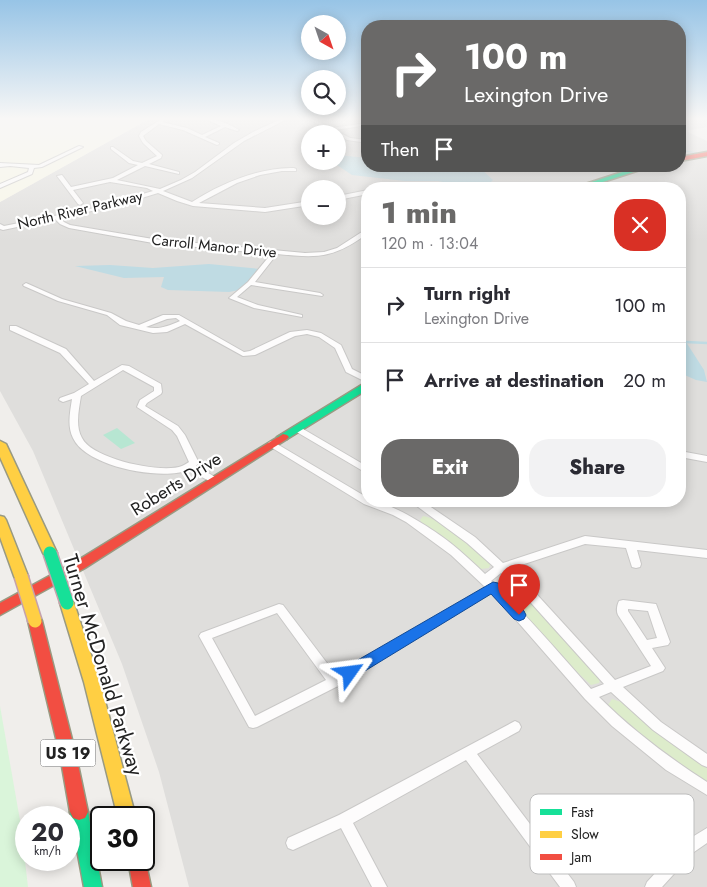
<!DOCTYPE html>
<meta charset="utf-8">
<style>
body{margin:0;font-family:Jost,sans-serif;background:#f2f2f3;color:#2b2b33;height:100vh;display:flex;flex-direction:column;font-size:19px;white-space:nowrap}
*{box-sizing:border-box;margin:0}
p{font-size:16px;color:#7c7c81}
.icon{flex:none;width:28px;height:28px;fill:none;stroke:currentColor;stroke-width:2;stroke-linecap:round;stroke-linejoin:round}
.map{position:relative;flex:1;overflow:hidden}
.side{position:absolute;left:361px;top:182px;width:325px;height:325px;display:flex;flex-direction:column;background:#fff;border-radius:20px;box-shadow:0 2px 12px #0003}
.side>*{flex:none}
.hud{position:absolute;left:361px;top:20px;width:325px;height:152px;border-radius:20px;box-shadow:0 2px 12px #0003;background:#6a6968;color:#fff;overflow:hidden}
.needle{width:32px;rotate:140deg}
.buttons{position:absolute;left:301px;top:15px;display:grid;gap:10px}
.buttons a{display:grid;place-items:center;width:45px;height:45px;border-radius:50%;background:#fff;box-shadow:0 2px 12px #0003;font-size:25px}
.speed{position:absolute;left:15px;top:806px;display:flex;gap:10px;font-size:25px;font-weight:700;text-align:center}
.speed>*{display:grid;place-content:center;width:65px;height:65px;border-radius:50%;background:#fff;box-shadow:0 2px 12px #0003;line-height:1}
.speed small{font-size:12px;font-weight:400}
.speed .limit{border:2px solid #111;border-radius:8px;background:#fff;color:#111}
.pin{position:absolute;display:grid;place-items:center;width:42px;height:42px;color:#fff;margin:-51px -21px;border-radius:50% 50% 50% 0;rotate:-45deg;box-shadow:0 0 5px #0007}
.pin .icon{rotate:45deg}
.me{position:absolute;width:55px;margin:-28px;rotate:59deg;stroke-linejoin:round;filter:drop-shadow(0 0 4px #0008)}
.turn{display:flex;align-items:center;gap:18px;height:105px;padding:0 20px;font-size:22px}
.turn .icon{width:65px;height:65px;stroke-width:2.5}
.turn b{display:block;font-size:35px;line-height:42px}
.then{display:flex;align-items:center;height:48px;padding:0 20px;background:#0003;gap:10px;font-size:19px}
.round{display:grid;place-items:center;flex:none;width:52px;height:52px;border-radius:20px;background:#f2f2f3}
.headline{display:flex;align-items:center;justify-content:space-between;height:85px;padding:0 20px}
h1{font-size:30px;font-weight:800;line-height:38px;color:#6a6968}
.primary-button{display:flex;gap:10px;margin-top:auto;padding:10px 20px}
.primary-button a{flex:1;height:58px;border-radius:20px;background:#6a6968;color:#fff;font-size:20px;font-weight:800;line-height:58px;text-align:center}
.primary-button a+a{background:#f2f2f3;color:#2b2b33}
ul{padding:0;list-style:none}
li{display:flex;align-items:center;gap:15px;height:75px;padding:0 20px;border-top:1px solid #e1e1e2}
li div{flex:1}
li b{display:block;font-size:19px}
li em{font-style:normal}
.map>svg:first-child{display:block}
.residential{fill:#dfdedc;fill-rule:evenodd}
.education{fill:#f8f7e8}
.grass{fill:#ddeccb}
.park{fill:#daf5da}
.pitch{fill:#b7e6d2}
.water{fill:#bfdbe3}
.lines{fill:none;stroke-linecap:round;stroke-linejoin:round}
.stream-far1{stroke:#bfdbe3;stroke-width:1}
.stream{stroke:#bfdbe3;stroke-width:2.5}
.street-casing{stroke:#c9c8c7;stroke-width:2}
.fast-casing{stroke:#999a82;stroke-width:3}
.slow-casing{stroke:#999a82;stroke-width:3}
.jam-casing{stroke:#999a82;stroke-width:3}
.street{fill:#fdfcfc;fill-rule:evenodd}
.fast{fill:#16e098;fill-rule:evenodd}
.slow{fill:#ffcf43;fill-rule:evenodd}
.jam{fill:#f24e42;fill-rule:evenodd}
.fast-bridge-casing{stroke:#c5a2ac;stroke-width:16;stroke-linecap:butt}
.slow-bridge-casing{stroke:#c5a2ac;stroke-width:16;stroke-linecap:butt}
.fast-bridge{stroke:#16e098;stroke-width:13}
.slow-bridge{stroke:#ffcf43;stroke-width:13}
.route{fill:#1a73e8;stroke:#114b97}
.labels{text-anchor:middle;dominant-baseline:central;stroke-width:4.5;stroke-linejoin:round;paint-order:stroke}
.far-street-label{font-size:15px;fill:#222;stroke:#fff}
.shield{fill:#fff;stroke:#646464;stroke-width:1}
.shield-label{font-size:16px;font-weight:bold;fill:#222}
.street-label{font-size:18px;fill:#222;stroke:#fff}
.near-street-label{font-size:21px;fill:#222;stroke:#fff}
.key{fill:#fff;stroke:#bdbdbd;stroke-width:1}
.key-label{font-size:14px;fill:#222}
</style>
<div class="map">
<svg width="707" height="887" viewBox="0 0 707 887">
<rect width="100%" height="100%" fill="#f0eeeb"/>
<path class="residential" d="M151,118H367L368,166H680V118H707V127L686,131L707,141V887H189L159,772L122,664L33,451L0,391V202ZM310,134H338V161H310ZM310,189H338V216H310ZM368,189H680V501H368Z"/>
<path class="education" d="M0,118H151L0,202Z"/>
<path class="grass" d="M423,516C440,518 478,551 491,563L489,568L481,569L443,537L422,523L420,520Z
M503,580L513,584L595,674L600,680L599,683L591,685L564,660L501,589L498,584Z
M612,699L624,703L707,766V782L672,760L609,709L608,705Z"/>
<path class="park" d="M0,706L21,826L28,887H0Z"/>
<path class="pitch" d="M117,428L135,443L121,449L103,435Z"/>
<path class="water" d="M338,155L367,158L368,166L479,167L493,180L489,184L463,186L438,181H405L352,175L331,161H338Z
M209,264L260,269L239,290L229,292L168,290L161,287L164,277L124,278L75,266L110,265L153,268Z
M680,342H686L704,370L707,382L696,380L680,373Z"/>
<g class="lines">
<path class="stream-far1" d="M680,150L697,153
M484,171L581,166"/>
<path class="stream" d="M686,342L707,343"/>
<defs>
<path id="street" d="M163,118H168L162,122L187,128L202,135L221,126L203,118C215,118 229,124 239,130L237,131L225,127L205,137L219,143V144L217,145L183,130L159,124L143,136L146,141L162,155L161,158L149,164L179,172V174L145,166L117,180L160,189L181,180L195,172L234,143L253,132L283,118H289L244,141L192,178L163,191L192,202C220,184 260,167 294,168L296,169V171H282L260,175L237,183L199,203L265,208L310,201V205L265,212L193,206L177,201L158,193L119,205L60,218L64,222L70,225L153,239L305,253L324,252L337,248L368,228V233C333,259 318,258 277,254L255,282L320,293L323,295L322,296L251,285L237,297L258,305L302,315V317L254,308L229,298L248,282L271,254L153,243L69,228L60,224L55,219L3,230L0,229V224L4,226L94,208L153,191L147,188L110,182L73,190L83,203L80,205L78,204L57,176L62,175L71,187L113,178L138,165L129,163L111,149V147H113L133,161L142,163L157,156L143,143L139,136L141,132Z
M307,118H312L331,128L368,123V125L335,130L350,138L368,140V143L347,140Z
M79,146L83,147L42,167L34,168L32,174L0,188V184L28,172L29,168L10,166L0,167V163L39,165Z
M368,190V194L338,200V196Z
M26,283L62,299L111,313L126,321L139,325L163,315H179L244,352L250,351L290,332L307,330L321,333L341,345L352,369L368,377V383L346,372L335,348L319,337L307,334L295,336L255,355L243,356L185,324L167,332L153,333L120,325L107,315L58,301L24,286L23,285ZM176,318L180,321C168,326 159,330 146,327L167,319Z
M10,326H16L66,349L94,381L122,365L129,366L161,384L162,392L161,394L147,403L145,406L178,426L185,435L199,463L196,466L217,478L219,480L217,482H211L189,470C162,481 86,467 73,438C67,426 70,412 72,399L63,402L59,400L60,398L74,393L89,384L60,353L10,330ZM123,370L154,387V391L140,400L137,407L172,430L177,436L189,462C187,463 185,465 182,466C162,474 92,459 82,438C75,426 79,409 81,396Z
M298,426L368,467V474L295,431L294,429Z
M272,441L368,498V501C392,501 441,534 459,550C468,558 477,566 485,574L494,567L467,543L410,501H422L475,537L503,563L585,536L707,550V558L637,550L641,564L640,567L636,568L632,567L626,548L585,544L509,569L531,588L615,680L651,666L618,615C616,611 617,605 619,601L623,600L656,604L670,642L668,645L652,648L665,668L663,671L623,687L661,722L707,754V767L702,765L653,730L611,692L599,697C631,729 668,757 707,782V795L666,770L612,726L585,699L503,605L491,593L338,686L257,727L253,728L249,727L199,636L201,633L279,604L283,605L336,675L485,587L451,555L406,522L393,515L364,504L269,446L268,444L269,442ZM501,573L523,594L604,684L591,689C559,653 526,614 491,581ZM628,609L648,611L657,638L647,640L628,611ZM277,613L326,680L255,716L212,638Z
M680,451L707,456V462L680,457Z
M515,721L519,723L521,727L519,731L477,754L574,882L576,887H560L466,760L353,823L387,887H372L341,828L293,850L288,848L286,843L288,838L339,815Z
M707,828V843L694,852L662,887H645L647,882L684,842Z"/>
<path id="fast" d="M641,166H652L581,189H570Z
M368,381V389L287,439H279L277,437Z
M79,804L85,806L88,812L102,887H84L70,812L73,806Z"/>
<path id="slow" d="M0,441L6,444L57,553L55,556H45L43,553L0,457Z
M0,516L4,517L6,520L28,576L26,580L21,581L16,580L14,576L0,537Z
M67,598L72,599L74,603L100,682L136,818H118L84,682L60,603L62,599Z"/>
<path id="jam" d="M707,152V156L680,161V157Z
M283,434L287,435L289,437L287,439L85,568L0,615V603L75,562Z
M35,615L40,617L42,621L76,755L88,812L85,818L79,820L73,818L70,812L60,755L28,621L30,617Z
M144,854L151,887H133L128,860H144Z"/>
</defs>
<use href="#street" class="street-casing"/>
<use href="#fast" class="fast-casing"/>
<use href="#slow" class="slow-casing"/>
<use href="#jam" class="jam-casing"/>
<use href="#street" class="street"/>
<use href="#fast" class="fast"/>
<use href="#slow" class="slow"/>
<use href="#jam" class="jam"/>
<defs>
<path id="fast-bridge" d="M50,553L67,603"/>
<path id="slow-bridge" d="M21,576L35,621"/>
</defs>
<use href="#fast-bridge" class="fast-bridge-casing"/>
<use href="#slow-bridge" class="slow-bridge-casing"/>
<use href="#fast-bridge" class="fast-bridge"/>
<use href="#slow-bridge" class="slow-bridge"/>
</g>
<linearGradient id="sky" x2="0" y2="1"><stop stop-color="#97c4e6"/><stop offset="0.49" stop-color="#f8f7f6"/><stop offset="1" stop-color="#f8f7f6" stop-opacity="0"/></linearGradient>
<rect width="707" height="242" fill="url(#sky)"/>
<path class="route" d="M493,582L498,583L524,611L526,615L524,619L519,621L514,619L491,594L355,677L350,679L344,677L342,673L344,668Z"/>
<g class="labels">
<g class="far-street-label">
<text transform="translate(80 210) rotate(-13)">North River Parkway</text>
<text transform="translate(214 246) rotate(6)">Carroll Manor Drive</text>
</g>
<rect class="shield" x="40.5" y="739.5" width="55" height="27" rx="4"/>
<g class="shield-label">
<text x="68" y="753">US 19</text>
</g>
<g class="street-label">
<text transform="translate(176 484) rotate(-32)">Roberts Drive</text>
</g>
<g class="near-street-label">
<text transform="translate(103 665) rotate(73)">Turner McDonald Parkway</text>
</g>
</g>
<rect x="530" y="794" width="164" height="80" rx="8" class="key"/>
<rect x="540" y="809" width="22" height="6" fill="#16e098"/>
<rect x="540" y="831" width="22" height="7" fill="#ffcf43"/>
<rect x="540" y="854" width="22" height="6" fill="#f24e42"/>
<g class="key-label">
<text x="571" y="817">Fast</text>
<text x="571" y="839">Slow</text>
<text x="571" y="862">Jam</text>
</g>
</svg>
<div class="buttons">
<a><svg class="needle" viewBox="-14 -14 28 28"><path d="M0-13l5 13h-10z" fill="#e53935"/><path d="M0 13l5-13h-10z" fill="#7c7c81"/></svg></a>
<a><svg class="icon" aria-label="search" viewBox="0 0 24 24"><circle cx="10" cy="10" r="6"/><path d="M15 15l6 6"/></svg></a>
<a>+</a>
<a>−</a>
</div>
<div class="speed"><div>20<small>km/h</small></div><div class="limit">30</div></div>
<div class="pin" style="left:519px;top:615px;background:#d93025"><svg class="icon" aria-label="arrive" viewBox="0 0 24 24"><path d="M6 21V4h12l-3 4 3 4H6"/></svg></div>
<svg class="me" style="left:350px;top:673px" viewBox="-20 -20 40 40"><path d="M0-17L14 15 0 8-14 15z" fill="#1a73e8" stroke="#fff" stroke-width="4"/></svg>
<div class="hud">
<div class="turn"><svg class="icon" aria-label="right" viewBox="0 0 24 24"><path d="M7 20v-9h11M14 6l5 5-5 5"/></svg><div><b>100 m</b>Lexington Drive</div></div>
<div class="then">Then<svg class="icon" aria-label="arrive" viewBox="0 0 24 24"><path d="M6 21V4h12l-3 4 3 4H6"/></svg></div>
</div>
<section class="side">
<div class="headline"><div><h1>1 min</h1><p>120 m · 13:04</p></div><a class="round" style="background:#d93025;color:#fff"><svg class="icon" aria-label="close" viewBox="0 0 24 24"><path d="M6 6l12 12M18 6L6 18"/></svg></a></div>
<ul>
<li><svg class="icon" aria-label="right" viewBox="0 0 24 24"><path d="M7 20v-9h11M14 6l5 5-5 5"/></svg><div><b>Turn right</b><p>Lexington Drive</p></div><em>100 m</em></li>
<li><svg class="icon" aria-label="arrive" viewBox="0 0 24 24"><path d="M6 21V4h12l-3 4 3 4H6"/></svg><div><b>Arrive at destination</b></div><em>20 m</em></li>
</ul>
<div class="primary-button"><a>Exit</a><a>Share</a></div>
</section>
</div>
